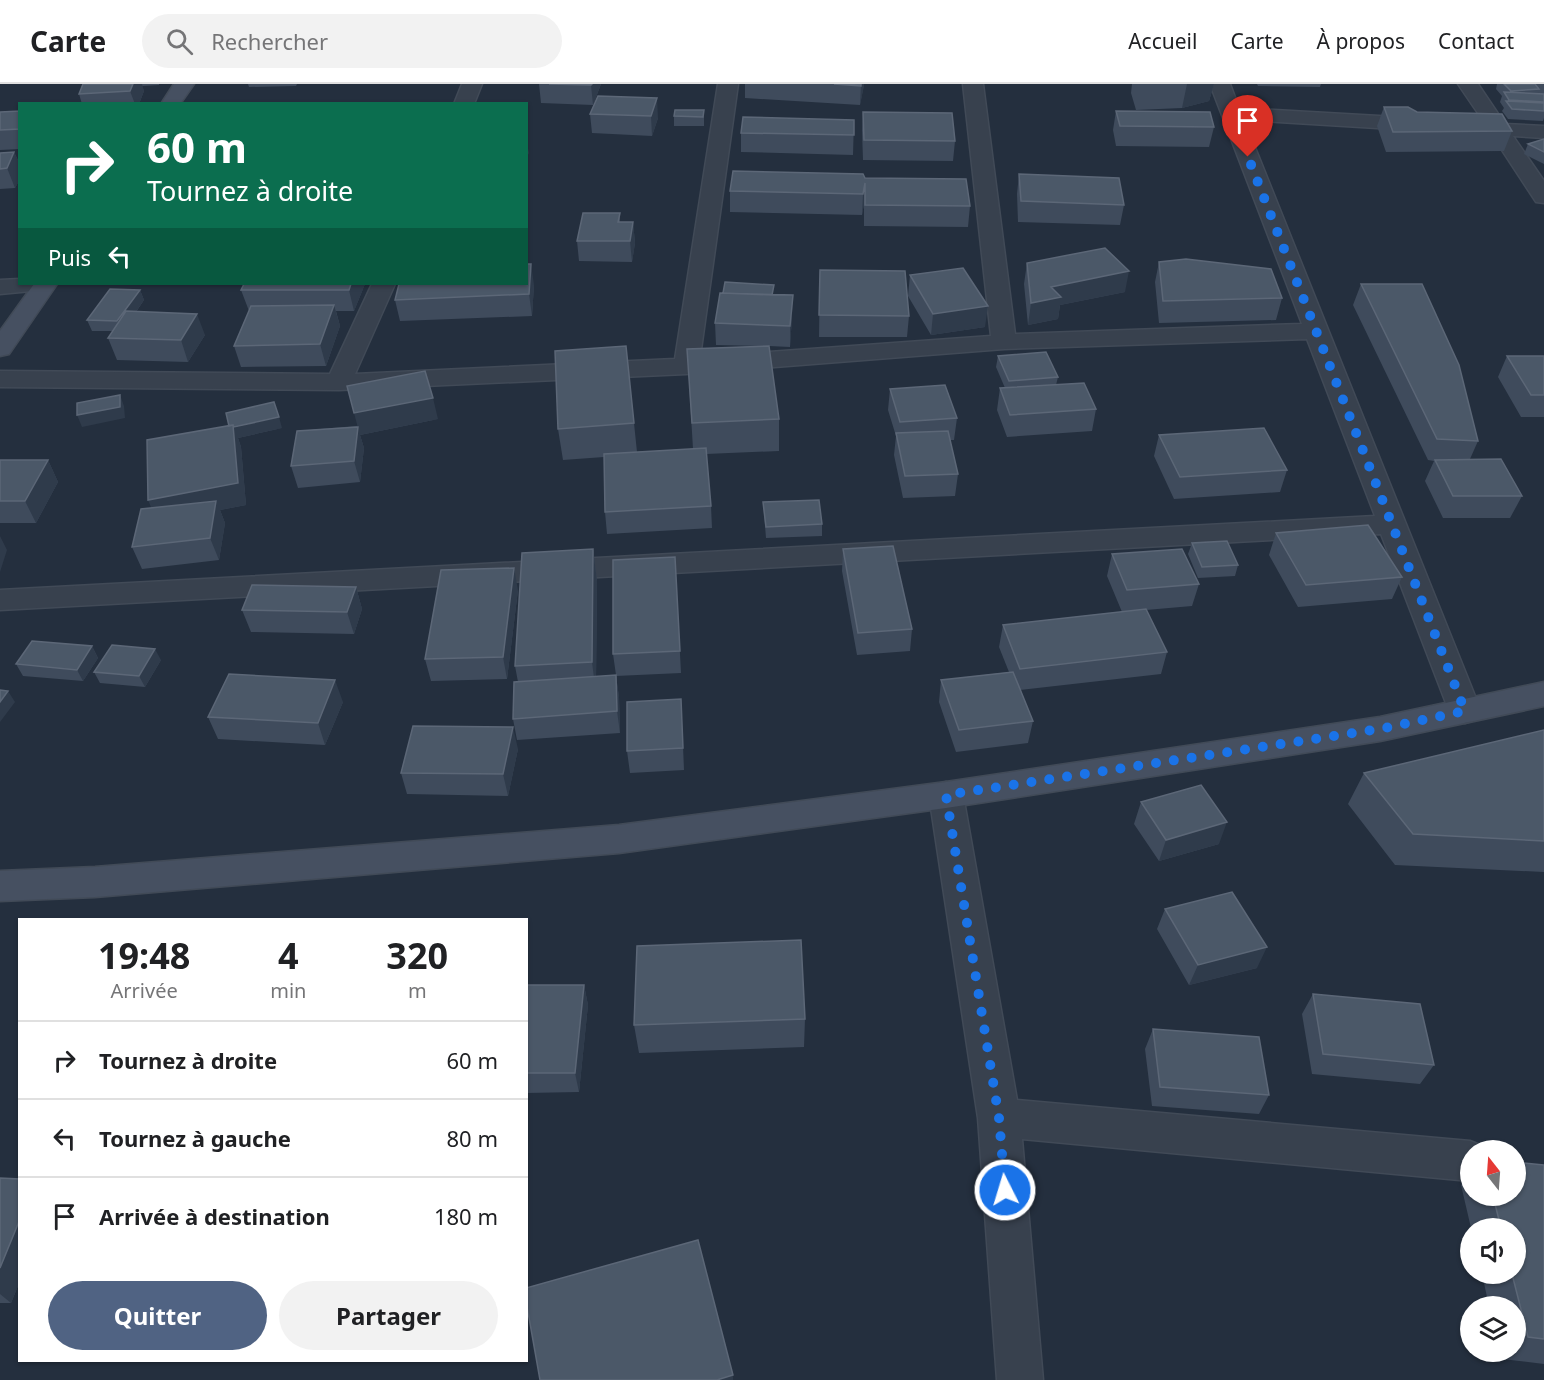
<!DOCTYPE html>
<html lang="fr">
<meta charset="utf-8">
<style>
body{margin:0;font-family:"Noto Sans",sans-serif;background:#f2f2f2;color:#202124;height:100vh;display:flex;flex-direction:column;font-size:22px;white-space:nowrap}
*{box-sizing:border-box;margin:0}
p{font-size:20px;color:#757577}
.icon{flex:none;width:33px;height:33px;fill:none;stroke:currentColor;stroke-width:2;stroke-linecap:round;stroke-linejoin:round}
.map{position:relative;flex:1;overflow:hidden}
.side{position:absolute;left:18px;top:834px;width:510px;height:444px;display:flex;flex-direction:column;background:#fff;border-radius:0px;box-shadow:0 2px 4px #0004}
.side>*{flex:none}
.top-card{position:absolute;left:18px;top:18px;width:510px;height:183px;border-radius:0px;box-shadow:0 2px 4px #0004;background:#0b6e4f;color:#fff;overflow:hidden}
.needle{width:39px;rotate:343deg}
.buttons{position:absolute;left:1460px;top:1056px;display:grid;gap:12px}
.buttons a{display:grid;place-items:center;width:66px;height:66px;border-radius:50%;background:#fff;box-shadow:0 2px 4px #0004;font-size:30px}
.pin{position:absolute;display:grid;place-items:center;width:51px;height:51px;color:#fff;margin:-62px -26px;border-radius:50% 50% 50% 0;rotate:-45deg;box-shadow:0 0 6px #0007}
.pin .icon{rotate:45deg}
.me{position:absolute;width:66px;margin:-33px;rotate:355deg;stroke-linejoin:round;filter:drop-shadow(0 0 4px #0008)}
.turn{display:flex;align-items:center;gap:21px;height:126px;padding:0 30px;font-size:27px}
.turn .icon{width:78px;height:78px;stroke-width:2.5}
.turn b{display:block;font-size:42px;line-height:51px}
.then{display:flex;align-items:center;height:57px;padding:0 30px;background:#0003;gap:12px;font-size:22px}
.eta{display:flex;justify-content:space-evenly;align-items:center;height:102px;text-align:center}
.eta b{font-size:36px;font-weight:700;line-height:42px}
.action{display:flex;gap:12px;margin-top:auto;padding:12px 30px}
.action a{flex:1;height:69px;border-radius:36px;background:#506383;color:#fff;font-size:24px;font-weight:700;line-height:69px;text-align:center}
.action a+a{background:#f2f2f2;color:#202124}
ul{padding:0;list-style:none}
li{display:flex;align-items:center;gap:18px;height:78px;padding:0 30px;border-top:2px solid #e0e0e0}
li div{flex:1}
li b{display:block;font-size:22px}
li em{font-style:normal}
header{display:flex;align-items:center;gap:36px;box-sizing:border-box;height:84px;padding:0 30px;background:#fff;border-bottom:2px solid #e0e0e0}
header strong{font-size:28px}
nav{display:flex;gap:33px;margin-inline-start:auto;font-size:21px}
.search{width:420px;height:54px;background:#f2f2f2;display:flex;align-items:center;gap:15px;box-sizing:border-box;padding:0 21px;border-radius:33px;color:#757577;font-size:22px}
.map>svg:first-child{display:block}
.lines{fill:none;stroke-linecap:round;stroke-linejoin:round}
.street-casing{stroke:#414a57;stroke-width:3}
.secondary-casing{stroke:#414a57;stroke-width:3}
.street{fill:#38414e;fill-rule:evenodd}
.secondary{fill:#465061;fill-rule:evenodd}
.wall{fill:#3f4b5c}
.shaded-wall{fill:#2f3b4b}
.building{fill:#4b5868;stroke:#5c6777;stroke-width:1.5}
.route{stroke:#1a73e8;stroke-width:10;stroke-dasharray:0 18}
</style>
<header>
<strong>Carte</strong>
<div class="search"><svg class="icon" aria-label="search" viewBox="0 0 24 24"><circle cx="10" cy="10" r="6"/><path d="M15 15l6 6"/></svg>Rechercher</div>
<nav><a>Accueil</a><a>Carte</a><a>À propos</a><a>Contact</a></nav>
</header>
<div class="map">
<svg width="1544" height="1296" viewBox="0 0 1544 1296">
<rect width="100%" height="100%" fill="#242f3e"/>
<g class="lines">
<defs>
<path id="street" d="M462,0H482L474,20H454Z
M718,0H738L700,273L991,252L963,0H983L1015,250L1302,240L1210,0H1230L1239,24L1484,38L1458,0H1478L1505,40L1544,42V54L1513,52L1544,97V119L1536,118L1492,51L1244,36L1481,627L1477,635L1465,639L1453,635L1449,627L1381,450L0,526V506L1375,432L1307,255L1004,265L686,290L339,306L0,303V287L330,290L372,200H395L355,290L675,275Z
M20,195V200H56L52,205L0,210V196Z
M946,698L958,702L963,711L1017,1016L1470,1057L1485,1063L1487,1066H1470V1097L1022,1055L1043,1296H997L978,1034L929,711L934,702Z"/>
<path id="secondary" d="M174,0H194L180,20H161Z
M34,200H57L9,270L0,272V247Z
M1544,598V622L1380,657L946,724L619,769L95,813L0,817V787L95,783L619,741L946,698L1380,633Z"/>
</defs>
<use href="#street" class="street-casing"/>
<use href="#secondary" class="secondary-casing"/>
<use href="#street" class="street"/>
<use href="#secondary" class="secondary"/>
</g>
<path class="wall" d="M83,0H159V1L142,2L144,7L139,20H82L79,10Z
M248,0H297L296,2L249,3Z
M539,0H601L593,21L541,19Z
M745,0H864L860,21L745,14Z
M1132,0H1214L1209,17L1182,24L1136,26L1131,9Z
M1257,0H1321L1320,3L1258,2Z
M1497,0H1544V34L1543,37L1508,35L1502,27L1504,24L1500,18L1502,12L1496,5Z
M598,12L658,34L652,52L592,49L590,30Z
M1384,23L1417,28L1512,47L1504,67L1386,68L1377,42Z
M704,26V42H674V32Z
M20,27V65L0,66V28Z
M1116,27L1214,43L1209,63L1116,62L1113,46Z
M863,28L955,57L953,77L863,76L862,47Z
M854,36L853,71L741,68V49Z
M1544,55V80L1524,70L1528,60Z
M14,68L20,80V95L15,104L0,105V69Z
M1019,90L1124,121L1120,141L1018,138L1017,110Z
M865,94L970,122L968,143L864,142V120L862,131L730,128V107Z
M620,129V138H633L635,159L632,178L579,177L577,157Z
M1159,178L1282,214L1276,236L1159,239L1155,198Z
M1027,179L1125,208L1060,221L1058,235L1028,241L1024,200Z
M820,186L909,232L907,253H819Z
M910,191L985,243L931,251L908,212Z
M365,200L354,227H336L340,242L326,282L241,283L234,262L249,227L241,206Z
M1361,200L1478,357L1470,375L1522,412L1510,434H1443L1425,397L1434,377L1428,376L1353,221Z
M534,201L532,232L400,237L395,216Z
M140,206L144,216L136,228L205,251L188,278L117,276L108,254L113,247H92L87,236Z
M774,211L792,232L790,263L769,262L779,335V367L706,370L711,422L712,444L607,450L605,428L604,373L563,376L558,345L626,262L637,368L693,365L687,265L761,262L716,261L715,239Z
M998,272L1058,293L1056,301L1096,325L1092,347L1007,353L997,326L1000,304H1005L996,283Z
M1507,272H1544V333H1521L1498,293Z
M890,305L957,334L954,356H950L958,390L955,412L903,414L894,371L896,352L888,326Z
M438,335L360,351L364,364L360,398L298,404L291,382L297,347Z
M282,344L238,354L241,363L246,421L220,426L225,439L219,476L142,485L132,463L152,424L147,356Z
M1159,351L1287,386L1280,408L1174,415L1154,372Z
M0,376H48L58,398L36,439H0Z
M763,418L822,440V452L766,454Z
M1276,449L1402,493L1392,515L1298,523L1269,471Z
M1192,459L1238,481L1235,492L1198,494L1188,470Z
M593,465L597,497L596,593L616,591L613,570L675,473L681,589L616,592L619,613L620,649L517,656L513,635L518,598L515,582Z
M843,465L912,545L910,567L857,571L842,487Z
M1112,470L1199,500L1192,522L1146,526L1167,568L1161,590L1020,606L1033,637L1028,659L956,668L939,618L941,596L1009,588L999,563L1003,541L1122,528L1107,492Z
M356,503L362,525L354,550L251,548L242,526Z
M518,506L507,595L431,597L425,575Z
M92,562L98,574L83,597L23,592L16,580Z
M161,576L145,603L100,599L94,588Z
M343,618L325,661L218,655L208,633Z
M682,637L684,686L630,689L627,667Z
M1544,646V788L1395,781L1348,720L1364,689Z
M518,665L508,712L407,710L401,689Z
M1141,718L1219,760L1159,777L1134,740Z
M1165,825L1257,884L1189,901L1157,845Z
M526,901H584L588,921L579,1008L526,1009Z
M1313,910L1434,981L1420,1000L1312,990L1302,930Z
M805,935L804,963L639,969L634,941Z
M1153,945L1269,1011L1259,1030L1152,1022L1145,965Z
M1544,1081V1280L1502,1275L1500,1268H1515V1222H1489L1482,1190H1515V1144H1471L1461,1101L1470,1091V1112H1515Z
M0,1094L20,1095V1197L11,1219H0Z"/>
<path class="shaded-wall" d="M133,0H142L144,7L139,20H135L130,7Z
M592,0H601L593,21L591,1Z
M861,0H864V2L860,21Z
M1187,0H1214L1209,17L1182,24Z
M657,14L658,34L652,52L651,32Z
M526,54L529,69L526,75Z
M14,68L20,80V95L15,104L7,84Z
M865,99L864,120L862,131L863,110Z
M633,138L635,159L632,178L630,157Z
M531,180L534,201L532,232L529,210Z
M1129,187L1125,208L1060,221L1058,235L1028,241L1031,219L1051,203Z
M351,200H365L354,227L349,206Z
M140,206L144,216L122,248L117,237Z
M793,211L792,232L790,263V242Z
M334,221L340,242L326,282L320,260Z
M988,222L985,243L931,251L933,230Z
M197,230L205,251L188,278L181,256Z
M120,311L124,322L125,334L82,343L77,331Z
M433,314L438,335L360,351L364,364L360,398L354,377L358,344L354,329Z
M279,333L282,344L238,354L241,363L246,421L220,426L225,439L219,476L210,454L157,438L148,416L233,344Z
M48,376L58,398L36,439L25,417Z
M0,452L7,466L0,488Z
M593,465L597,497L596,610L592,578Z
M514,484L518,506L507,595L503,573Z
M356,503L362,525L354,550L347,528Z
M92,562L98,574L83,597L77,586Z
M155,565L161,576L145,603L139,592Z
M616,591L619,613L620,649L617,627Z
M335,596L343,618L325,661L318,639Z
M8,607L15,618L0,638V618Z
M513,643L518,665L508,712L503,690Z
M1227,738L1219,760L1159,777L1166,756Z
M1267,863L1257,884L1189,901L1198,881Z
M584,901L588,921L579,1008L575,989Z
M20,1135V1197L11,1219L0,1210V1184Z
M733,1291V1296H717Z"/>
<path class="building" d="M83,0H133L130,7L79,10Z
M549,0H592L591,1Z
M834,0H861V2Z
M1504,0H1535L1539,5L1511,7Z
M1504,8L1544,10V18L1509,16Z
M598,12L657,14L651,32L590,30Z
M1506,17L1544,19V27L1512,25Z
M1384,23H1408L1417,28L1502,30L1512,47L1393,48Z
M675,26H704L703,33L674,32Z
M20,27V45L0,46V28Z
M1116,27L1210,28L1214,43L1120,42Z
M863,28L952,29L955,57L864,56Z
M743,33L854,36V51L741,49Z
M1544,55V68L1528,60Z
M14,68L7,84L0,85V69Z
M733,87L863,90L865,94L966,95L970,122L865,121V99L863,110L730,107Z
M1019,90L1119,94L1124,121L1021,117Z
M583,129H620L618,138H633L630,157H577Z
M1105,164L1129,187L1051,203L1061,213L1031,219L1027,179Z
M1186,175L1271,185L1282,214L1163,217L1159,178Z
M526,180H531L529,210L395,216L399,200H526Z
M963,184L988,222L933,230L910,191Z
M820,186L905,187L909,232L819,231Z
M725,198L774,201L772,211L723,209Z
M244,200H351L349,206H241Z
M1361,200H1422L1459,281L1478,357L1437,355Z
M110,205L140,206L117,237L87,236Z
M720,209L793,211L790,242L715,239Z
M334,221L320,260L234,262L251,222Z
M126,227L197,230L181,256L108,254Z
M626,262L634,339L558,345L555,267Z
M769,262L779,335L692,339L687,265Z
M1046,268L1058,293L1009,297L998,272Z
M1507,272H1544V311H1531Z
M425,287L433,314L354,329L347,302Z
M1084,299L1096,325L1010,331L1000,304Z
M945,301L957,334L900,338L890,305Z
M120,311V323L77,331V319Z
M274,318L279,333L234,343L233,341L229,342L226,329Z
M233,341L238,399L148,416L147,356Z
M358,343L354,377L291,382L297,347Z
M1264,344L1287,386L1180,393L1159,351Z
M948,347L958,390L905,392L896,349Z
M706,364L711,422L605,428L604,370Z
M1501,375L1522,412H1453L1435,376Z
M0,376H48L25,417H0Z
M819,416L822,440L766,443L763,418Z
M216,417L210,454L132,463L141,425Z
M1368,441L1402,493L1306,501L1276,449Z
M1227,457L1238,481L1202,483L1192,459Z
M893,462L912,545L858,549L843,465Z
M593,465L592,578L515,582L522,469Z
M1182,465L1199,500L1127,506L1112,470Z
M675,473L680,567L613,570V476Z
M514,484L503,573L425,575L441,486Z
M252,501L356,503L347,528L242,526Z
M1146,525L1167,568L1020,585L1003,541Z
M32,557L92,562L77,586L16,580Z
M112,561L155,565L139,592L94,588Z
M1013,588L1033,637L959,646L941,596Z
M229,590L335,596L318,639L208,633Z
M616,591L617,627L513,635L514,598Z
M0,606L8,607L0,618Z
M681,615L683,664L627,667V618Z
M413,642L513,643L503,690L401,689Z
M1544,646V757L1413,750L1364,689Z
M1201,701L1227,738L1166,756L1141,718Z
M1232,808L1267,863L1198,881L1165,825Z
M801,856L805,935L634,941L637,862Z
M526,901H584L575,989H526Z
M1313,910L1420,920L1434,981L1323,970Z
M1153,945L1259,953L1269,1011L1160,1003Z
M1515,1078L1544,1081V1255L1528,1253L1512,1190H1515V1144H1501L1493,1112H1515Z
M0,1094L20,1095V1135L0,1184Z
M698,1156L733,1291L717,1296H540L526,1217V1204Z"/>
<g class="lines">
<path class="route" d="M1005,1106L999,1034L946,711L1380,645L1465,627L1248,73"/>
</g>
</svg>
<div class="buttons">
<a><svg class="needle" viewBox="-14 -14 28 28"><path d="M0-13l5 13h-10z" fill="#e53935"/><path d="M0 13l5-13h-10z" fill="#757577"/></svg></a>
<a><svg class="icon" aria-label="sound" viewBox="0 0 24 24"><path d="M4 9h4l5-4v14l-5-4H4zM17 9q2 3 0 6"/></svg></a>
<a><svg class="icon" aria-label="layers" viewBox="0 0 24 24"><path d="M12 4l9 5-9 5-9-5zM3 14l9 5 9-5"/></svg></a>
</div>
<div class="pin" style="left:1248px;top:73px;background:#d93025"><svg class="icon" aria-label="arrive" viewBox="0 0 24 24"><path d="M6 21V4h12l-3 4 3 4H6"/></svg></div>
<svg class="me" style="left:1005px;top:1106px" viewBox="-20 -20 40 40"><circle r="17" fill="#1a73e8" stroke="#fff" stroke-width="3"/><path d="M0-11L8 9 0 5-8 9z" fill="#fff"/></svg>
<div class="top-card">
<div class="turn"><svg class="icon" aria-label="right" viewBox="0 0 24 24"><path d="M7 20v-9h11M14 6l5 5-5 5"/></svg><div><b>60 m</b>Tournez à droite</div></div>
<div class="then">Puis<svg class="icon" aria-label="left" viewBox="0 0 24 24"><path d="M17 20v-9H6M10 6l-5 5 5 5"/></svg></div>
</div>
<section class="side">
<div class="eta">
<div><b>19:48</b><p>Arrivée</p></div>
<div><b>4</b><p>min</p></div>
<div><b>320</b><p>m</p></div>
</div>
<ul>
<li><svg class="icon" aria-label="right" viewBox="0 0 24 24"><path d="M7 20v-9h11M14 6l5 5-5 5"/></svg><div><b>Tournez à droite</b></div><em>60 m</em></li>
<li><svg class="icon" aria-label="left" viewBox="0 0 24 24"><path d="M17 20v-9H6M10 6l-5 5 5 5"/></svg><div><b>Tournez à gauche</b></div><em>80 m</em></li>
<li><svg class="icon" aria-label="arrive" viewBox="0 0 24 24"><path d="M6 21V4h12l-3 4 3 4H6"/></svg><div><b>Arrivée à destination</b></div><em>180 m</em></li>
</ul>
<div class="action"><a>Quitter</a><a>Partager</a></div>
</section>
</div>
